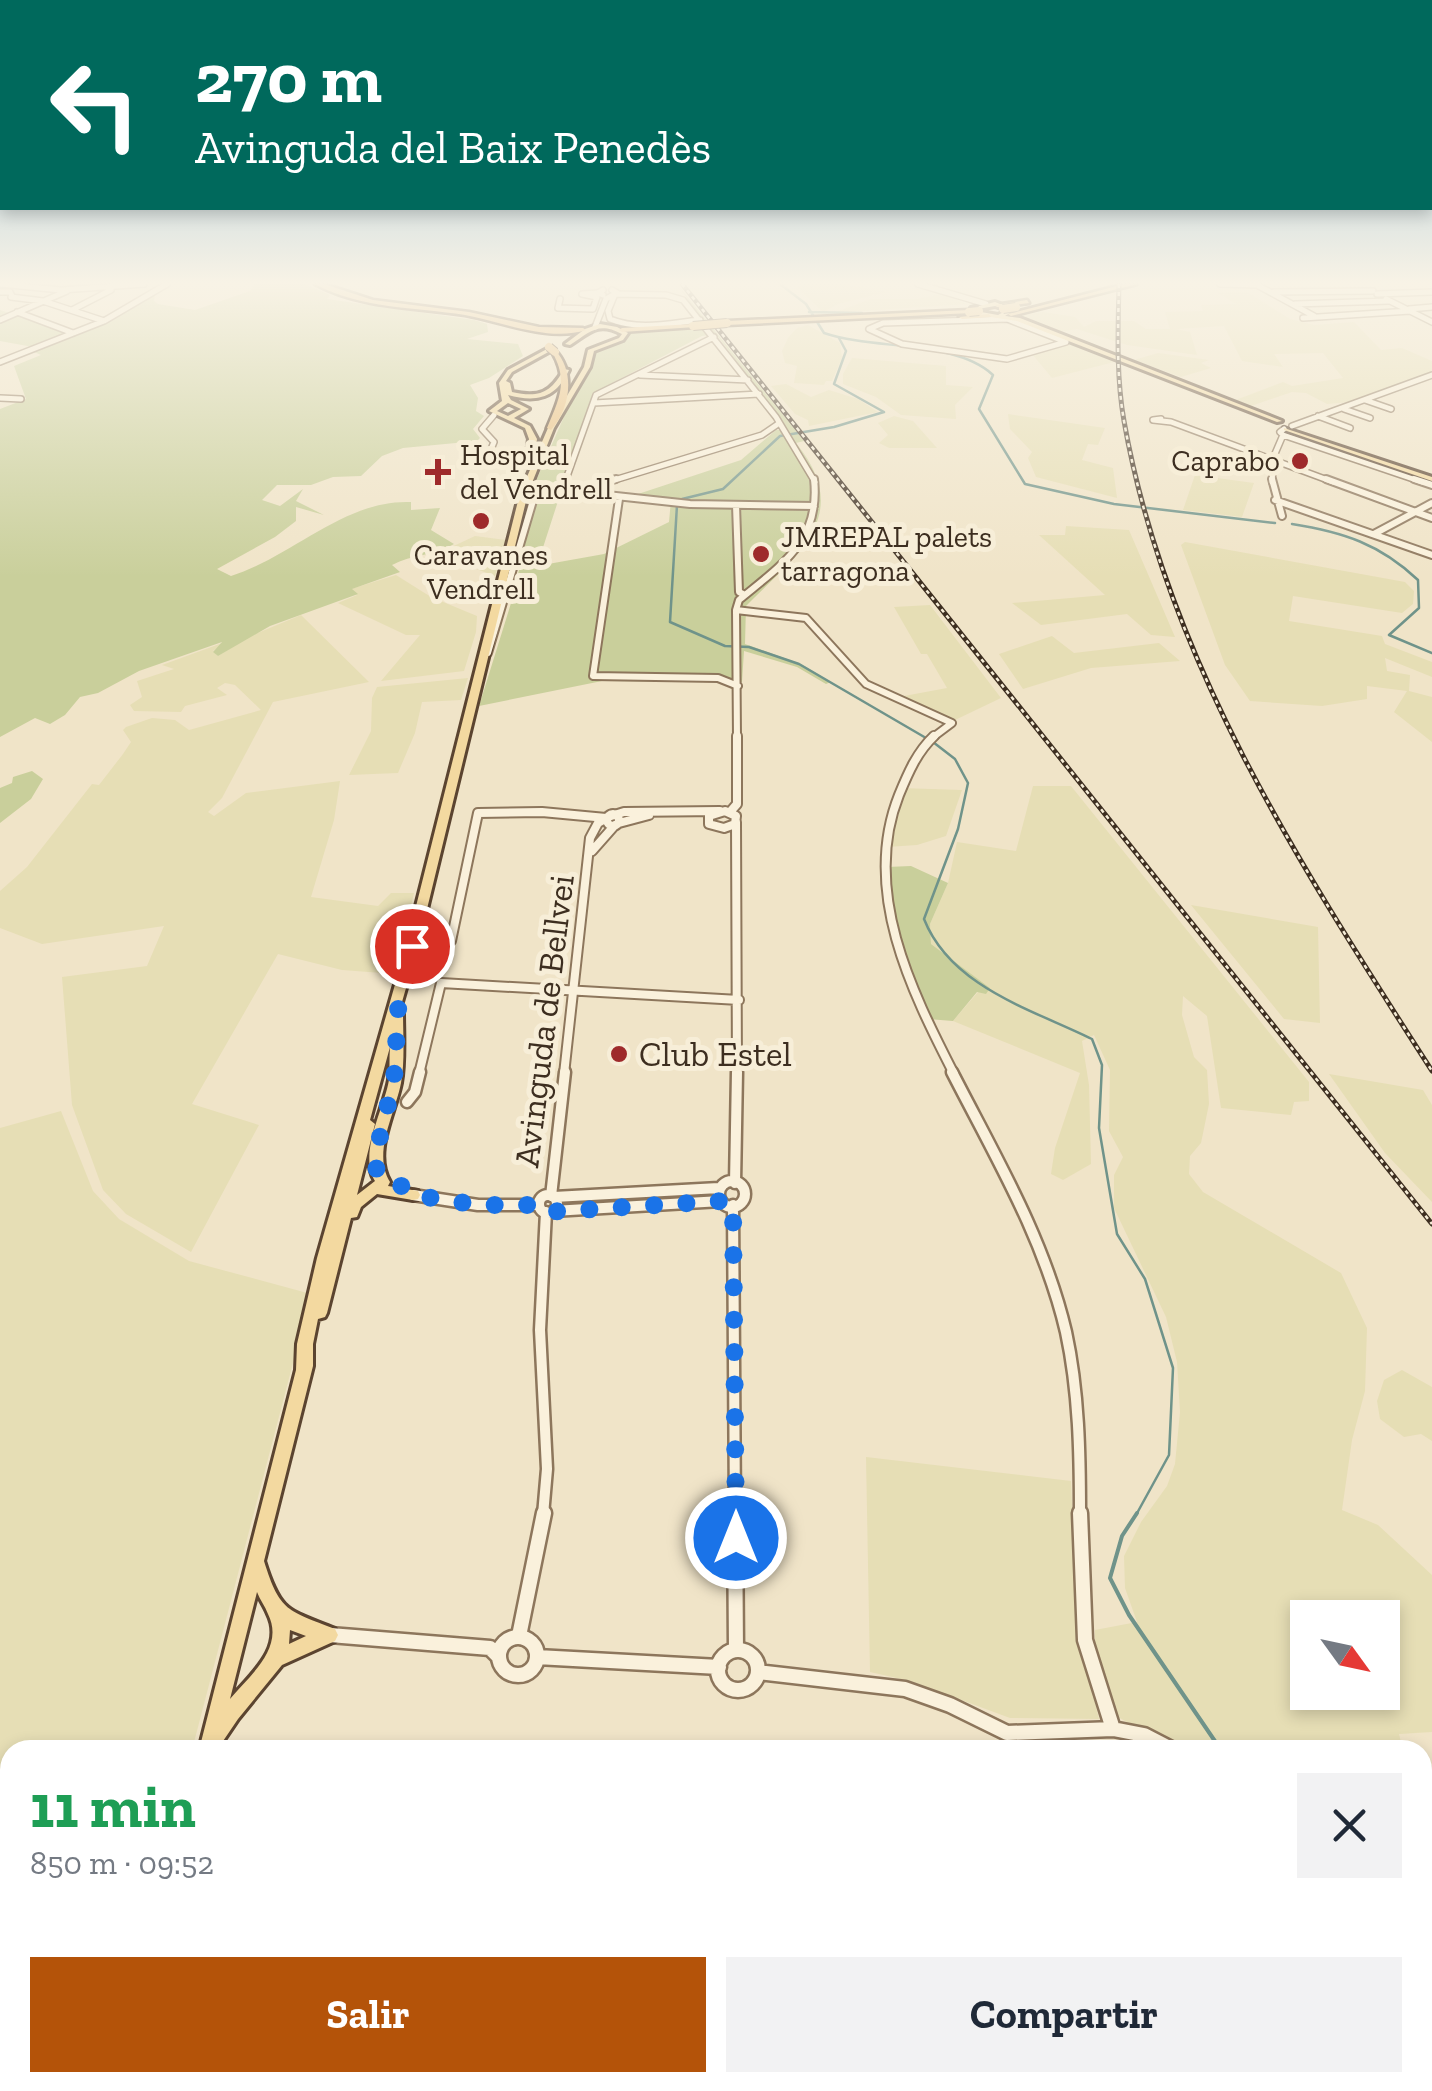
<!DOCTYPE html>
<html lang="es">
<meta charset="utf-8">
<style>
body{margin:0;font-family:"Zilla Slab",serif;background:#f2f2f3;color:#1f2937;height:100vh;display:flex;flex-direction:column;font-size:38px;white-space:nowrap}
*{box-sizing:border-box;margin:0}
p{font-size:32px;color:#747a83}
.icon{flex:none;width:55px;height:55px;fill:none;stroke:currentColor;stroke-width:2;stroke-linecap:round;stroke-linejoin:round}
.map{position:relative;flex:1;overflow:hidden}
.details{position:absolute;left:0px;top:1740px;width:1432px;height:352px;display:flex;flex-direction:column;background:#fff;border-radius:30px 30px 0 0;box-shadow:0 5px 15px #0003}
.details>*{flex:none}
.top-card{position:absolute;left:0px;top:0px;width:1432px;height:210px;box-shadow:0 5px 15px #0003;background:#00695c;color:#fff;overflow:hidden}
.needle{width:65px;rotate:123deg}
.controls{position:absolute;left:1290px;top:1600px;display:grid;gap:20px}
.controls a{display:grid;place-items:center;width:110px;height:110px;border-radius:0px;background:#fff;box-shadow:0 5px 15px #0003;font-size:50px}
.pin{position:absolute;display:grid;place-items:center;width:85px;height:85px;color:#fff;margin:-42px;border:5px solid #fff;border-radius:50%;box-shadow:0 2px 10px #0007}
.me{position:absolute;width:110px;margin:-55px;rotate:0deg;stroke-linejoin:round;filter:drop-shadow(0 0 8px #0008)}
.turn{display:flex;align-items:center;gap:35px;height:210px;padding:0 30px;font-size:45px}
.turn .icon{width:130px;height:130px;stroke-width:2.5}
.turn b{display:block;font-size:70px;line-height:85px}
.round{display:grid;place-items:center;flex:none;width:105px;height:105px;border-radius:0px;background:#f2f2f3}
.head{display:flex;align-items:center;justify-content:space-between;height:170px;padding:0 30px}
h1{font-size:60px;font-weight:700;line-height:75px;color:#1e9e55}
.cta{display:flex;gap:20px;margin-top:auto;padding:20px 30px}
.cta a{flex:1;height:115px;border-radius:0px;background:#b45309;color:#fff;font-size:40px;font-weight:700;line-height:115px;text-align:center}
.cta a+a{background:#f2f2f3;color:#1f2937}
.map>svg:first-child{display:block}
.farmland{fill:#e6deb5;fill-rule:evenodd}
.green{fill:#c9cf9b;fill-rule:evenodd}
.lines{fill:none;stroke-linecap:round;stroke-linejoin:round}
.stream-far1{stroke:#6f938a;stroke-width:2.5}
.stream{stroke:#6f938a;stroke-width:4}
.minor-far4-casing{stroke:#8d765c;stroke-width:8}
.minor-far3-casing{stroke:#8d765c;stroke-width:10}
.minor-far2-casing{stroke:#8d765c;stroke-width:12}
.minor-far1-casing{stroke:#8d765c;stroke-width:15}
.minor-casing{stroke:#8d765c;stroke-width:19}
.tertiary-casing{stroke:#8d765c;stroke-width:8}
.primary-casing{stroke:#5b4430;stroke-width:6}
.trunk-casing{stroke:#5b4430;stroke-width:5}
.minor-far4{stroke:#faf1dc;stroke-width:5}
.minor-far3{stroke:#faf1dc;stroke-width:6}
.minor-far2{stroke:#faf1dc;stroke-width:8}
.minor-far1{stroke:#faf1dc;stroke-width:10}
.minor{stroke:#faf1dc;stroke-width:14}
.tertiary{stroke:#faf1dc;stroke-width:5}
.primary{fill:#f3d9a0;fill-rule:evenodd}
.trunk{fill:#eabe7c;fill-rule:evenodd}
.rail-casing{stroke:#3d2e20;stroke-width:5}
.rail{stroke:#f7eed8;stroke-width:2.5;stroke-dasharray:4;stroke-linecap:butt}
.trunk-bridge-casing{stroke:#5b4430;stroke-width:10;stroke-linecap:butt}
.trunk-bridge{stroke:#eabe7c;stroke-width:8}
.route{stroke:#1a73e8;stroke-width:18;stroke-dasharray:0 32.4}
.poi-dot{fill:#9e2a2b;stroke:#f7eed8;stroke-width:4}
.labels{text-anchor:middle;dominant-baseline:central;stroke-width:10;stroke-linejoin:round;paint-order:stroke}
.far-poi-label{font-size:30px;fill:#3d2e20;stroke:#f7eed8;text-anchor:start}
.street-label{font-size:35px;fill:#3d2e20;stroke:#f7eed8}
.poi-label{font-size:35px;fill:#3d2e20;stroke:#f7eed8;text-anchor:start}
</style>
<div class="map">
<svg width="1432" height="2091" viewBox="0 0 1432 2091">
<rect width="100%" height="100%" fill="#f0e4c8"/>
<path class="farmland" d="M804,284H843L886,292L838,304L823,312L798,288Z
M1247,292L1290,319L1314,325L1354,322L1381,350L1402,348L1432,361V371L1351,402L1327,404L1306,393L1292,392L1248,407L1233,401L1283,382L1292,386L1343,378L1323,353L1274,354L1283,367L1242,361L1224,326L1176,329L1190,332L1197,355L1127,345L1077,329L1059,332L1017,316L1043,312L1075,317L1084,327L1096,321H1134L1146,329H1170L1165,312L1203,311L1201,305L1236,304L1218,293Z
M941,294L967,304L833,313L871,299H917Z
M808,325L840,343L842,358L832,381H826L824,385L794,383L797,366L785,363L782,351L788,338L797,328Z
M1069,341L1114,357V362L1052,378L1032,354Z
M1158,353L1209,360L1201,363L1211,368L1181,377L1134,360Z
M852,358L946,366V385L973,387L955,405L956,419L901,415L876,397L843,384V374Z
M786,384L811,397L829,390L858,399L878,412L809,426L808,420L795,414L771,386Z
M1008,414L1105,428L1098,445L1088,444L1082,460L1113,468L1117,498L1036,477L1028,458L1032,452L1010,429Z
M894,416L913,421L937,448H889L879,443L888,435L878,423Z
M1195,475L1254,483L1242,517L1183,510Z
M1066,526L1129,530L1175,637L1151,635L1127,614L1041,625L1012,603L1105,595L1039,535H1065Z
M475,536L506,540L495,576L463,564L445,550Z
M1185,542L1405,582L1414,591L1413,604L1402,613L1293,596L1289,621L1382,636L1385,644L1432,662V677L1385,658L1387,671L1410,675L1409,691L1432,697V742L1394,712L1407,691L1367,686V699L1322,706L1250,701L1225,665L1181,545Z
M396,575L431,597L477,616L476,632L464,671L381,681L420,635H406L338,603L357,595L351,589Z
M930,605L1001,698L955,720L904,696L947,688L927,654H921L894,607Z
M301,615L369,682L273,702L222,798L208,812L214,816L246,793L340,781L334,820L311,897L378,906L391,893H414L395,974L342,970L278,954L192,1104L259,1125L191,1252L126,1214L103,1190L72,1105L62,977L147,966L164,926L42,944L0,928V891L27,867L92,784L99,785L123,754L131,742L123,730L126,727L152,718L175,720L189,730L261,710L235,685L225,683L217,688L227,695L185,706L181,712L134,711L130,705L142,697L137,681L174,669L162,665L225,642L213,651L218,656L248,637Z
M1052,636L1074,653L1159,643L1180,661L1091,668L1023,689L999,654Z
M468,678L461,700L422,702L415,733L398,773L349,775L371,731L372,698L377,687Z
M1033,786H1071L1309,1082V1101L1294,1102L1291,1115L1221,1108L1207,1016L1183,996L1182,1015L1194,1057L1207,1070L1209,1104L1201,1143L1190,1156L1189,1174L1203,1192L1341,1273L1367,1328L1365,1391L1352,1440L1342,1510L1378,1525L1432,1575V1732L1399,1734L1403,1750H1178L1116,1716L1095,1654V1630L1137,1622L1125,1588L1124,1556L1141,1522L1167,1486L1175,1464L1180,1412L1177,1362L1166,1317L1114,1208V1175L1123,1157L1109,1131L1110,1070L1094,1035L1082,1041L1089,1085L1091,1164L1063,1180L1051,1174L1055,1148L1080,1073L953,1021L978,992L990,988L931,944L930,924L948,883L957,842L1016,851ZM1308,1618H1382V1692H1308Z
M900,788L962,790L946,836L917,845L887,847L892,804Z
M1191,905L1318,927L1320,1023L1284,1019Z
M1329,1074L1423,1090L1432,1105V1202L1385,1153Z
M61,1111L93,1191L119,1219L189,1261L311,1294L192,1750H10V2076L5,2091H0V1128Z
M1402,1370L1432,1387V1441L1421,1434L1404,1437L1380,1419L1377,1401L1384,1380Z
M866,1457L1071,1481L1077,1627L1099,1719L1010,1718L910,1681L870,1672Z"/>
<path class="green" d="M255,284H305L330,295L327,299L474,320L487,324L488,332L467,339L518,344L523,356L489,378L470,385L478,398L476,411L484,416L473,429L480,438L477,441L403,448L382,456L361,476L333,477L311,485H277L262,500L280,506L303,489L296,501L324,515L296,507V521L275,537L217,569L231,576C292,557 345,499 411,502V510L440,508L431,530L454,544C434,556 412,554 392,565L400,572L352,589L358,594L270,626L218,656L213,652L222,642L139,671L98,693L80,697L65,715L50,724L35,718L0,737V409L26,399L14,366L41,355L32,351L109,320L155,294L154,301L158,304L195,310L250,291Z
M677,284L804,441L796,443C855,516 797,554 746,606L745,644L801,664L831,682L826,684L797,667L744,651L742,682L602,681L479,706L512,600L535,501L532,490L573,396L588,371L593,351L628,337L630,332L608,324L624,328L702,320ZM716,334L778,416L784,430H776L741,460L629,497L671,500L669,522L604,554L537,566L593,393L702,336Z
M0,310L68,333L33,347L0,341Z
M32,771L43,779L31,799L0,823V788L12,783L13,777Z
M911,866L948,883L930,924L931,944L990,988L986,994L977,992L953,1021L928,1019C905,973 894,918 887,867Z"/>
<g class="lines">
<path class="stream-far1" d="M780,284L806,304L824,333C874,350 956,340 993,375L979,409L1025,484L1114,504L1275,523
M809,312L862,313
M682,499L723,489L780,436L834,427L884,412L834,384L846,351L839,338
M677,505L670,622L725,646L749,647L799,664L926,738
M1292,524C1343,532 1380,544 1418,580L1419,608L1389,635L1432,653
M933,742L955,759L968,783L958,829L924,919C951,987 1031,1009 1092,1039L1102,1065L1099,1128L1117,1234L1145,1279L1173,1368L1169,1455L1136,1515"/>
<path class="stream" d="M1137,1513L1122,1536L1110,1578L1129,1615L1221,1750
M1264,2091L1267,2082"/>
<defs>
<path id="minor-far4" d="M0,284L61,290L144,284
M1220,284L1257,285L1314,316
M0,292H10L12,296
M1273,292L1373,291
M615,294L608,311L610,319C639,331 670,323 700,320
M616,294L666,295L683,300L776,417L815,482
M1377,294L1432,292
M11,297L43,301L104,321
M560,299L558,308L593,309L597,297L582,294L598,293
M1386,299L1432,322
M1295,304L1389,301
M1409,309L1432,307
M72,310L111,290
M17,312L73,333
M1303,318L1410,311
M1007,319L1066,342L1007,359L902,344L869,329L883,323Z
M0,320L67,291
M0,362L104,321L167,284
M640,375L748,380
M0,398L21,399
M1365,400L1391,409
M594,403L759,394
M1344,409L1370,418
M1318,416L1350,428
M1161,419L1153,420L1171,422L1333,482
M1292,426L1432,375
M1284,429L1280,432L1283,435L1422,482
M489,454L494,442L482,429L494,415
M565,482L596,395L714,337
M608,482L762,435L778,424
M1272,482L1274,456L1283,435"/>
<path id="minor-far3" d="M566,479L563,488L569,492
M1272,479L1282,516
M1326,479L1432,518
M1414,479L1432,485
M579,492L690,504L814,506
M619,499L593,676L718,678L738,686
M1275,500L1432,555
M736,505L739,592L745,595
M1374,534L1432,503
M736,610L806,618L866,684L952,723L932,738
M488,653L535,494L576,491L616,479
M737,738L736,610L739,600C781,565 821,541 814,479"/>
<path id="minor-far2" d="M934,736C917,752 908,773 899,795C861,890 911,990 954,1074
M725,811L736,816L735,824L724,828L709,824V816Z
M730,812L737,804V736
M607 820a6 6 0 1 1 12 0a6 6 0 1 1-12 0Z
M608,817L624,812L720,811
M736,822L737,1074
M619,823L649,815
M592,851L615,825
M451,941L478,813L542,812L606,818
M419,1074L441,983L739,1000
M564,1074L590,838L598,823L605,819"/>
<path id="minor-far1" d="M952,1072C995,1156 1044,1238 1066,1332C1079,1392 1080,1454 1080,1515
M407,1102L415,1092L420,1072
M719 1194a13 13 0 1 1 26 0a13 13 0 1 1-26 0Z
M735,1183L737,1072
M539 1204a9 9 0 1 1 18 0a9 9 0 1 1-18 0Z
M413,1195L478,1205H537
M551,1196L565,1072
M554,1197L719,1188
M733,1205L735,1515
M553,1211L721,1201
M543,1515L547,1469L540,1330L546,1212"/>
<path id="minor" d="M735,1513L736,1650
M1080,1513L1085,1640L1113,1729
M330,1635L490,1648L498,1656
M519,1636L544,1513
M499 1656a19 19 0 1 1 38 0a19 19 0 1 1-38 0Z
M718 1670a20 20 0 1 1 40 0a20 20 0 1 1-40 0Z
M537,1657L719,1667
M758,1672L905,1689L950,1705L1007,1733L1113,1729L1144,1735L1173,1750
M1422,2002L1432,2012
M1035,2091L1036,2082"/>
<path id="tertiary" d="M918,284L986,304
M603,290L598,293L603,295
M595,327L606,299L617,293L612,290"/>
<path id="primary" d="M995,302L1015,310L1005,316L1020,318L1282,421L1277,422L1017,321L977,315L971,308ZM995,306L1007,310L998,315L981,312L978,309Z
M600,324L617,327L628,333L623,340L594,351L590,367L554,428L528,493L418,946L400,1009L403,1012C403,1035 405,1061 401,1083C395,1114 372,1153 390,1182L388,1186L418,1191L420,1195L418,1199L413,1200L377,1194L361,1207L357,1217L351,1218L327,1313L325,1317L318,1319L313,1344V1366L264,1561C280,1613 288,1610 335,1629L338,1635L335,1641L282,1665L238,1719L217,1750H199L296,1370L297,1344L317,1258L406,946L520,493L548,428L584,367L588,350L619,338L622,334C598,321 590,332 570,345L565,344L585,329ZM390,1047C389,1058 390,1069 389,1080C384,1109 358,1153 375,1181L357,1195L375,1124L370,1120ZM257,1592C260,1600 265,1606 268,1614C285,1648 250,1675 230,1699ZM290,1630L306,1636L289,1644Z
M547,349L552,350L512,372L506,381L510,383L512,392C539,398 551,393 564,369L569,370C556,398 537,403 508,395L511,400L529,409L514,418L530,426L537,439L534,460L530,462L526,460L529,439L525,428L489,411L502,401L499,383L508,370ZM508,403L521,409L508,416L497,411Z
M1284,428L1432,477V481L1284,430Z
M25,2082H47L44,2091H22Z
M108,2082H130L128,2091H106Z"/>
<path id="trunk" d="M315,284H324L373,300L469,312L539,327L583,328L586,330C549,342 503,322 465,315C415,307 361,309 315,284Z
M1125,284H1137L1011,316L1008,314Z
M1027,300L1029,303L998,307L995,305Z
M969,310L971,313L727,325L724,323L727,321Z
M989,314L991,317L962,319L959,317Z
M693,324L695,327L622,332L619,330L622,328Z
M555,350C576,372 570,409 551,430L547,428C559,399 569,381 552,352Z"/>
</defs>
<use href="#minor-far4" class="minor-far4-casing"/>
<use href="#minor-far3" class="minor-far3-casing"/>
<use href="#minor-far2" class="minor-far2-casing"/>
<use href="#minor-far1" class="minor-far1-casing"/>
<use href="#minor" class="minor-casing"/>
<use href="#tertiary" class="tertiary-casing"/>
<use href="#primary" class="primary-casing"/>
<use href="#trunk" class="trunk-casing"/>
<use href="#minor-far4" class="minor-far4"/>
<use href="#minor-far3" class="minor-far3"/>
<use href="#minor-far2" class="minor-far2"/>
<use href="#minor-far1" class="minor-far1"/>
<use href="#minor" class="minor"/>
<use href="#tertiary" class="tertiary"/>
<use href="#primary" class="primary"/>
<use href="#trunk" class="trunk"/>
<defs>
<path id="rail" d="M682,284L1432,1224
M1119,284C1118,329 1116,376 1124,421C1166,660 1303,870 1432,1071"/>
</defs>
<use href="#rail" class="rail-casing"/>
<use href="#rail" class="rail"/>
<defs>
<path id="trunk-bridge" d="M1003,309L1016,307
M969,312L979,311
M693,326L727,323
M549,347L555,352"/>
</defs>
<use href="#trunk-bridge" class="trunk-bridge-casing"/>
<use href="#trunk-bridge" class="trunk-bridge"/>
</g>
<linearGradient id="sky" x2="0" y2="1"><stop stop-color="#8fbad6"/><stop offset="0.49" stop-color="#f8f3e6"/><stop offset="1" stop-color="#f8f3e6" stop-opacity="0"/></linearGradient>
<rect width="1432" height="577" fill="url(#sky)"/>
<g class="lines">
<path class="route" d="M412,946L399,995L394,1080L375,1157L377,1173L391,1178L413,1195L478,1205H537L546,1212L721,1201L733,1205L736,1538"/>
</g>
<g class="poi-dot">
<circle cx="1300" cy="461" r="10"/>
<path d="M433 457h10v10h10v10h-10v10h-10v-10h-10v-10h10z"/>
<circle cx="481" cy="521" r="10"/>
<circle cx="761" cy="554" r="10"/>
<circle cx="619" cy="1054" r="10"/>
</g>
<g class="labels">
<g class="far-poi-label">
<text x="460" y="455">Hospital<tspan x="460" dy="34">del Vendrell</tspan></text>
<text x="1280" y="461" text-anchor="end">Caprabo</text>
<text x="781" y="537">JMREPAL palets<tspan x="781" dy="34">tarragona</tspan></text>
<text x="481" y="555" text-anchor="middle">Caravanes<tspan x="481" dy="34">Vendrell</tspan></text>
</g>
<g class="street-label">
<text transform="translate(544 1021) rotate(-83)">Avinguda de Bellvei</text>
</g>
<g class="poi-label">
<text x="639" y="1054">Club Estel</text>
</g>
</g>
</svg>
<div class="controls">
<a><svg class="needle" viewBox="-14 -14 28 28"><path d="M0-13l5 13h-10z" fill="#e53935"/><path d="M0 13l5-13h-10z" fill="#747a83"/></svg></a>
</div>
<div class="pin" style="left:412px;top:946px;background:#d93025"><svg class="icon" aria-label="arrive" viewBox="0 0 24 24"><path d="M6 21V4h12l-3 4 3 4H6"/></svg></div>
<svg class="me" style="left:736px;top:1538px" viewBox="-20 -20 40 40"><circle r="17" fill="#1a73e8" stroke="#fff" stroke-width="3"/><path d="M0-11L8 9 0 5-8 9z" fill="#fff"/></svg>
<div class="top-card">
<div class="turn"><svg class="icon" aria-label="left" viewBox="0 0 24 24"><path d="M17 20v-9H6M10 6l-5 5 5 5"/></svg><div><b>270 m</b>Avinguda del Baix Penedès</div></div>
</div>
<section class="details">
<div class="head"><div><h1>11 min</h1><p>850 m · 09:52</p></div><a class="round"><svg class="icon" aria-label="close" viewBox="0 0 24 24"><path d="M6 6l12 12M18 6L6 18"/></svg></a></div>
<div class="cta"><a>Salir</a><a>Compartir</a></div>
</section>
</div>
